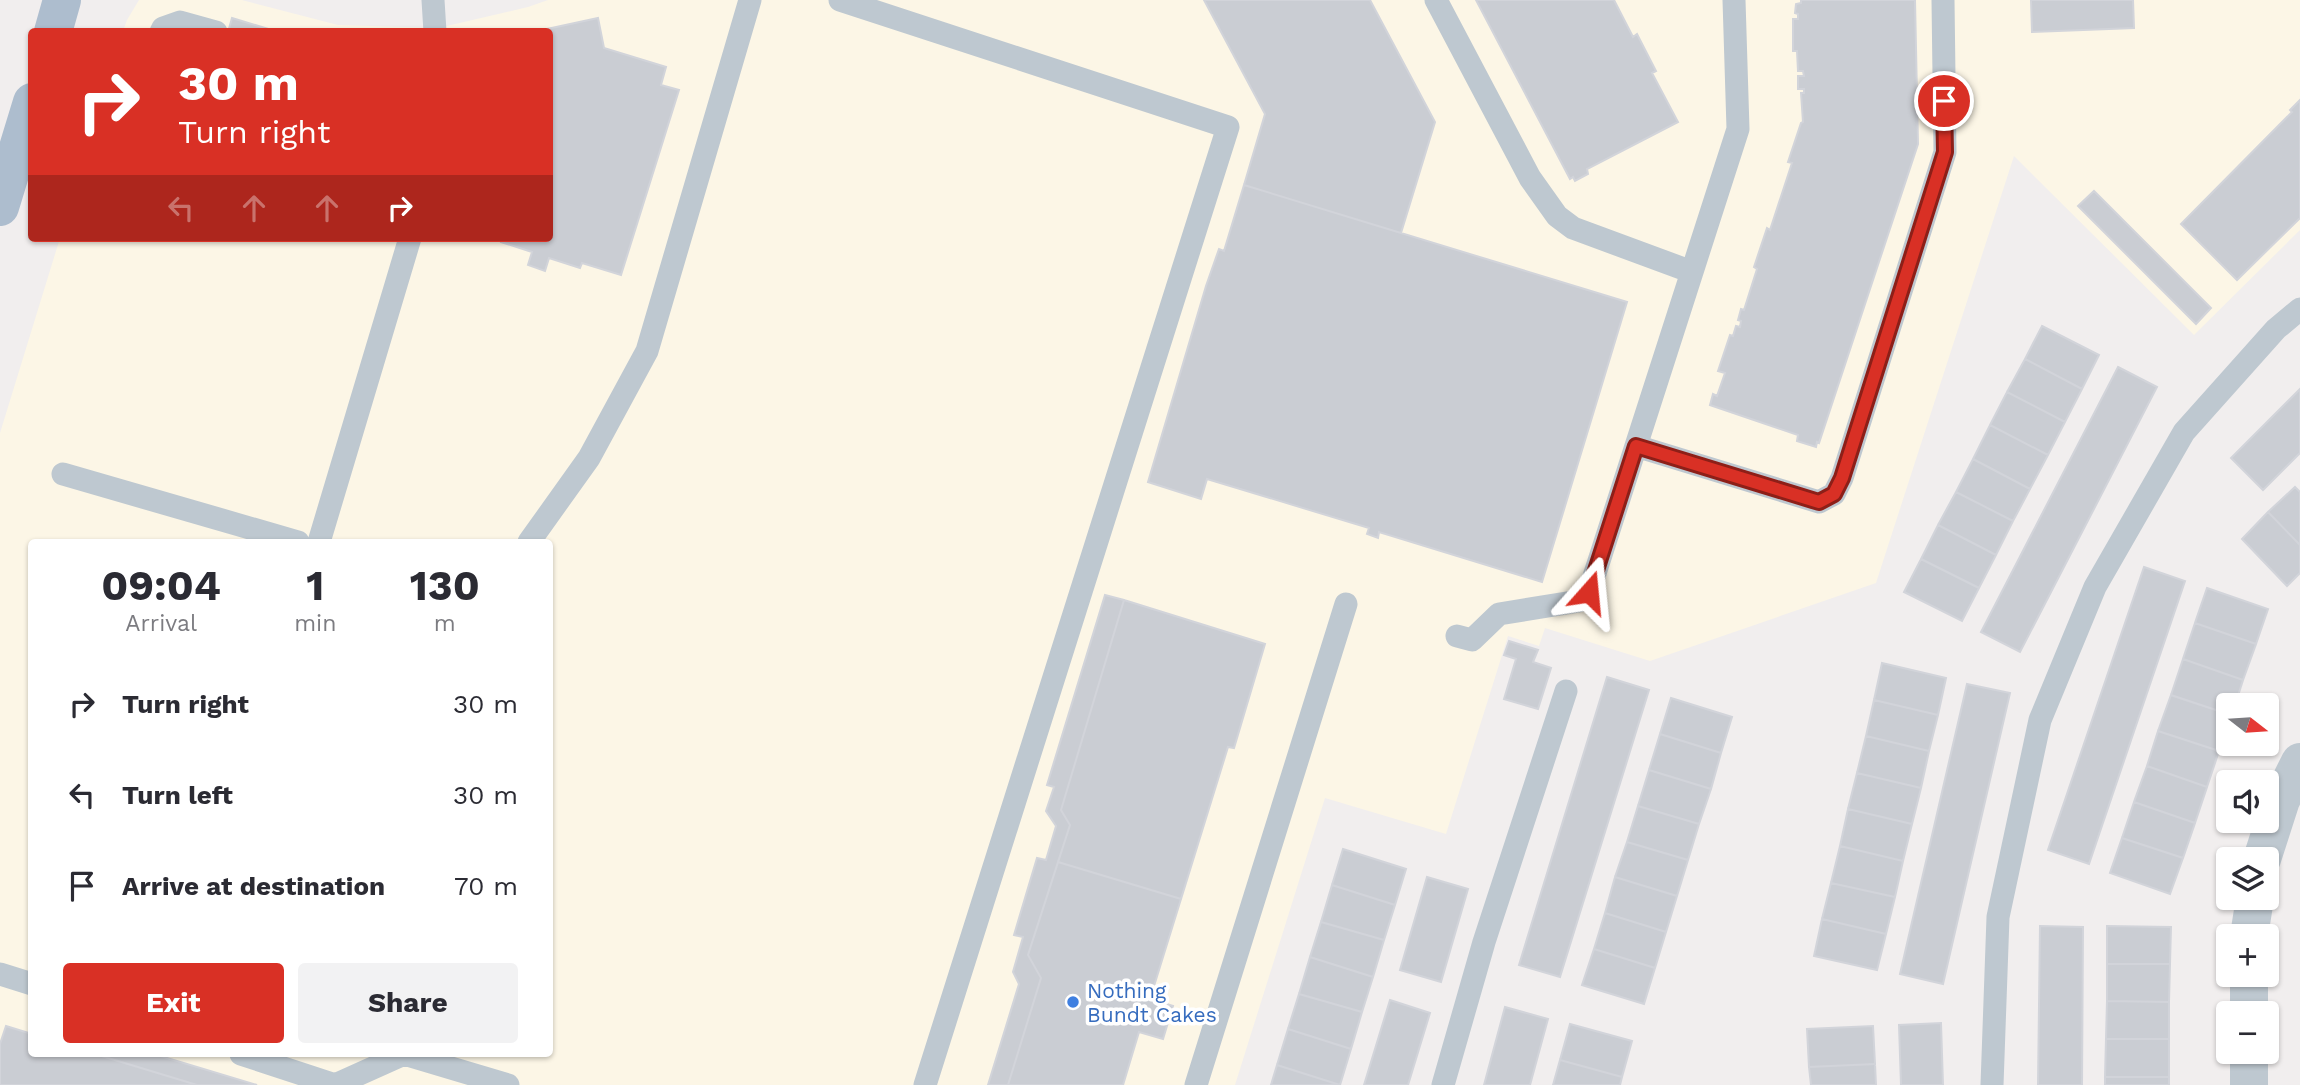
<!DOCTYPE html>
<meta charset="utf-8">
<style>
body{margin:0;font-family:"Work Sans",sans-serif;background:#f2f2f3;color:#2b2b33;height:100vh;display:flex;flex-direction:column;font-size:26px;white-space:nowrap}
*{box-sizing:border-box;margin:0}
p{font-size:23px;color:#7c7c81}
.icon{flex:none;width:38px;height:38px;fill:none;stroke:currentColor;stroke-width:2;stroke-linecap:round;stroke-linejoin:round}
.map{position:relative;flex:1;overflow:hidden}
.side{position:absolute;left:28px;top:539px;width:525px;height:518px;display:flex;flex-direction:column;background:#fff;border-radius:7px;box-shadow:0 2px 5px #0004}
.side>*{flex:none}
.guide{position:absolute;left:28px;top:28px;width:525px;height:214px;border-radius:7px;box-shadow:0 2px 5px #0004;background:#d93025;color:#fff;overflow:hidden}
.needle{width:46px;rotate:107deg}
.controls{position:absolute;left:2216px;top:693px;display:grid;gap:14px}
.controls a{display:grid;place-items:center;width:63px;height:63px;border-radius:7px;background:#fff;box-shadow:0 2px 5px #0004;font-size:35px}
.pin{position:absolute;display:grid;place-items:center;width:60px;height:60px;color:#fff;margin:-30px;border:4px solid #fff;border-radius:50%;box-shadow:0 2px 7px #0007}
.me{position:absolute;width:77px;margin:-38px;rotate:18deg;stroke-linejoin:round;filter:drop-shadow(0 0 5px #0008)}
.turn{display:flex;align-items:center;gap:24px;height:147px;padding:0 35px;font-size:32px}
.turn .icon{width:91px;height:91px;stroke-width:2.5}
.turn b{display:block;font-size:49px;line-height:60px}
.lanes{display:flex;align-items:center;height:66px;padding:0 35px;background:#0003;justify-content:center;gap:35px;direction:ltr}
.lanes .off{opacity:.35}
.eta{display:flex;justify-content:space-evenly;align-items:center;height:119px;text-align:center}
.eta b{font-size:42px;font-weight:700;line-height:49px}
.primary-button{display:flex;gap:14px;margin-top:auto;padding:14px 35px}
.primary-button a{flex:1;height:80px;border-radius:7px;background:#d93025;color:#fff;font-size:28px;font-weight:700;line-height:80px;text-align:center}
.primary-button a+a{background:#f2f2f3;color:#2b2b33}
ul{padding:0;list-style:none}
li{display:flex;align-items:center;gap:21px;height:91px;padding:0 35px}
li div{flex:1}
li b{display:block;font-size:26px}
li em{font-style:normal}
.map>svg:first-child{display:block}
.commercial{fill:#fcf6e6;fill-rule:evenodd}
.building{fill:#cacdd3;stroke:#d2d4da;stroke-width:2}
.lines{fill:none;stroke-linecap:round;stroke-linejoin:round}
.service{stroke:#bec8d0;stroke-width:23}
.minor{stroke:#bec8d0;stroke-width:38}
.primary{stroke:#adbdce;stroke-width:38}
.route-casing{stroke:#8d1f18;stroke-width:18}
.route{stroke:#d93025;stroke-width:12}
.shop-dot{fill:#3f7fe0;stroke:#fff;stroke-width:2.5}
.labels{text-anchor:middle;dominant-baseline:central;stroke-width:7;stroke-linejoin:round;paint-order:stroke}
.shop-label{font-size:21px;fill:#366cbe;stroke:#fff;text-anchor:start}
</style>
<div class="map">
<svg width="2300" height="1085" viewBox="0 0 2300 1085">
<rect width="100%" height="100%" fill="#f1eeee"/>
<path class="commercial" d="M139,0H242L338,25L438,28L528,7L548,0H2300V230L2194,335L2014,156L1876,583L1650,661L1545,628L1539,646L1508,636L1446,834L1325,798L1235,1085H0V433L60,238H550V32L123,31L127,20ZM32,542H550V1054H32Z"/>
<path class="building" d="M1204,0H1370L1435,122L1401,233L1244,185L1265,114Z
M1476,0H1614L1633,37L1637,34L1656,71L1652,73L1678,122L1587,169L1588,174L1575,181L1573,177L1570,179Z
M1801,0H1915L1918,144L1819,443L1817,442L1816,447L1797,441L1798,435L1710,405L1713,394L1717,396L1725,373L1718,371L1730,335L1733,336L1736,326L1740,327L1741,321L1738,320L1741,309L1744,310L1757,269L1754,267L1767,228L1770,230L1792,163L1788,162L1801,123L1803,122L1801,93H1804V89H1798V76H1804L1803,71H1798L1797,51H1793V19H1798V14L1795,13L1796,4L1801,3Z
M2031,0H2133L2134,28L2032,32Z
M232,18L275,31V32H228Z
M598,18L604,48L666,67L661,85L679,90L621,275L582,263L580,268L549,258L545,271L528,265L532,252L501,242L502,239L499,238H550V32H533Z
M2300,100V218L2237,280L2181,224L2292,112L2290,110Z
M1244,185L1627,302L1542,582L1379,532L1378,538L1367,534L1369,528L1207,479L1201,499L1148,482L1206,286L1219,249L1224,251Z
M2094,191L2211,308L2196,324L2078,206Z
M2042,326L2099,355L2082,389L2025,359Z
M2025,359L2082,389L2065,422L2007,392Z
M2118,367L2157,387L2020,652L1981,632Z
M2300,389V453L2263,490L2231,458Z
M2007,392L2065,422L2048,455L1990,425Z
M1990,425L2048,455L2030,489L1973,459Z
M1973,459L2030,489L2013,521L1956,492Z
M2295,487L2300,492V545L2268,512Z
M1956,492L2013,521L1996,555L1938,525Z
M2268,512L2300,545V573L2287,586L2242,539Z
M1938,525L1996,555L1979,588L1921,559Z
M1921,559L1979,588L1962,621L1904,592Z
M2144,567L2185,581L2089,864L2048,850Z
M2207,588L2268,609L2256,644L2195,623Z
M1105,595L1124,600L1061,810L1070,825L1028,955L1041,978L1008,1085H988L1019,984L1013,972L1023,937L1014,935L1037,858L1046,860L1056,826L1046,811L1054,787L1047,785Z
M1124,600L1265,644L1234,748L1228,747L1181,899L1058,862L1070,825L1061,810Z
M2195,623L2256,644L2243,680L2183,659Z
M1509,641L1538,650L1533,662L1551,668L1538,709L1504,699L1516,659L1504,655Z
M2183,659L2243,680L2235,705H2228V714L2171,695Z
M1882,663L1946,678L1938,715L1874,700Z
M1607,677L1649,690L1560,977L1519,965Z
M1967,684L2010,693L1943,984L1900,974Z
M2171,695L2228,714V725L2219,751L2158,731Z
M1671,698L1732,717L1721,753L1660,734Z
M1874,700L1938,715L1929,751L1866,736Z
M2158,731L2219,751L2207,787L2147,766Z
M1660,734L1721,753L1711,789L1649,770Z
M1866,736L1929,751L1921,788L1857,773Z
M2147,766L2207,787L2195,823L2134,802Z
M1649,770L1711,789L1699,824L1638,806Z
M1857,773L1921,788L1912,824L1848,809Z
M2134,802L2195,823L2183,858L2122,838Z
M1638,806L1699,824L1688,860L1627,842Z
M1848,809L1912,824L1903,861L1840,846Z
M2122,838L2183,858L2170,894L2110,873Z
M1627,842L1688,860L1677,896L1615,877Z
M1840,846L1903,861L1895,897L1831,883Z
M1343,849L1406,869L1395,905L1332,885Z
M1058,862L1181,899L1150,999L1173,1006L1163,1039L1139,1032L1123,1085H1008L1041,978L1028,955Z
M1427,877L1468,889L1441,982L1400,970Z
M1615,877L1677,896L1666,932L1605,913Z
M1831,883L1895,897L1886,934L1822,919Z
M1332,885L1395,905L1384,940L1321,922Z
M1605,913L1666,932L1655,968L1594,949Z
M1822,919L1886,934L1877,970L1814,956Z
M1321,922L1384,940L1373,977L1310,957Z
M2040,926L2083,927L2082,1085H2038Z
M2107,926L2171,927L2170,964H2107Z
M1594,949L1655,968L1644,1004L1582,985Z
M1310,957L1373,977L1362,1012L1299,994Z
M2107,964H2170L2169,1002L2107,1001Z
M1299,994L1362,1012L1351,1049L1288,1029Z
M1390,1000L1430,1013L1408,1085H1364Z
M2107,1001L2169,1002V1039H2106Z
M1505,1007L1548,1019L1530,1085H1484Z
M1941,1023L1943,1085H1901L1899,1025Z
M1570,1024L1632,1041L1622,1077L1560,1060Z
M6,1026L32,1034V1054H95L197,1085H0V1044Z
M1873,1026L1875,1064L1809,1067L1807,1029Z
M1288,1029L1351,1049L1340,1085L1277,1065Z
M2106,1039H2169V1077H2105Z
M95,1054H154L257,1085H197Z
M1560,1060L1622,1077L1620,1085H1553Z
M1875,1064L1876,1085H1811L1809,1067Z
M1277,1065L1340,1085H1271Z
M2105,1077H2169V1085H2105Z"/>
<g class="lines">
<path class="service" d="M433,0L435,32
M840,0L1228,127L925,1085
M1436,0L1530,178L1557,216L1573,228L1692,272
M161,32L163,28L180,22L216,32
M1636,446L1819,502L1834,494L1842,478L1945,152L1943,0
M63,474L298,542
M319,542L410,238
M529,542L589,458L647,351L750,0
M1457,636L1472,640L1499,614L1579,601L1589,592L1738,129L1734,0
M0,974L32,984
M241,1054L335,1085L404,1054L508,1085
M1196,1085L1346,604
M1443,1085L1484,942L1566,691
M1992,1085L1998,917L2040,720L2095,587L2184,432L2276,329L2300,309"/>
<path class="minor" d="M2262,859L2281,800L2300,762
M2249,936L2255,898
M2249,1013V975
M2249,1085V1052"/>
<path class="primary" d="M53,32L62,0
M0,207L32,102"/>
</g>
<g class="lines">
<defs>
<path id="route" d="M1589,592L1636,446L1819,502L1834,494L1842,478L1945,152L1944,101"/>
</defs>
<use href="#route" class="route-casing"/>
<use href="#route" class="route"/>
</g>
<circle class="shop-dot" cx="1073" cy="1002" r="7"/>
<g class="labels">
<g class="shop-label">
<text x="1087" y="990">Nothing<tspan x="1087" dy="24">Bundt Cakes</tspan></text>
</g>
</g>
</svg>
<div class="controls">
<a><svg class="needle" viewBox="-14 -14 28 28"><path d="M0-13l5 13h-10z" fill="#e53935"/><path d="M0 13l5-13h-10z" fill="#7c7c81"/></svg></a>
<a><svg class="icon" aria-label="sound" viewBox="0 0 24 24"><path d="M4 9h4l5-4v14l-5-4H4zM17 9q2 3 0 6"/></svg></a>
<a><svg class="icon" aria-label="layers" viewBox="0 0 24 24"><path d="M12 4l9 5-9 5-9-5zM3 14l9 5 9-5"/></svg></a>
<a>+</a>
<a>−</a>
</div>
<div class="pin" style="left:1944px;top:101px;background:#d93025"><svg class="icon" aria-label="arrive" viewBox="0 0 24 24"><path d="M6 21V4h12l-3 4 3 4H6"/></svg></div>
<svg class="me" style="left:1589px;top:592px" viewBox="-20 -20 40 40"><path d="M0-17L14 15 0 8-14 15z" fill="#d93025" stroke="#fff" stroke-width="4"/></svg>
<div class="guide">
<div class="turn"><svg class="icon" aria-label="right" viewBox="0 0 24 24"><path d="M7 20v-9h11M14 6l5 5-5 5"/></svg><div><b>30 m</b>Turn right</div></div>
<div class="lanes"><svg class="icon off" aria-label="left" viewBox="0 0 24 24"><path d="M17 20v-9H6M10 6l-5 5 5 5"/></svg><svg class="icon off" aria-label="ahead" viewBox="0 0 24 24"><path d="M12 20V5M6 11l6-6 6 6"/></svg><svg class="icon off" aria-label="ahead" viewBox="0 0 24 24"><path d="M12 20V5M6 11l6-6 6 6"/></svg><svg class="icon" aria-label="right" viewBox="0 0 24 24"><path d="M7 20v-9h11M14 6l5 5-5 5"/></svg></div>
</div>
<section class="side">
<div class="eta">
<div><b>09:04</b><p>Arrival</p></div>
<div><b>1</b><p>min</p></div>
<div><b>130</b><p>m</p></div>
</div>
<ul>
<li><svg class="icon" aria-label="right" viewBox="0 0 24 24"><path d="M7 20v-9h11M14 6l5 5-5 5"/></svg><div><b>Turn right</b></div><em>30 m</em></li>
<li><svg class="icon" aria-label="left" viewBox="0 0 24 24"><path d="M17 20v-9H6M10 6l-5 5 5 5"/></svg><div><b>Turn left</b></div><em>30 m</em></li>
<li><svg class="icon" aria-label="arrive" viewBox="0 0 24 24"><path d="M6 21V4h12l-3 4 3 4H6"/></svg><div><b>Arrive at destination</b></div><em>70 m</em></li>
</ul>
<div class="primary-button"><a>Exit</a><a>Share</a></div>
</section>
</div>
